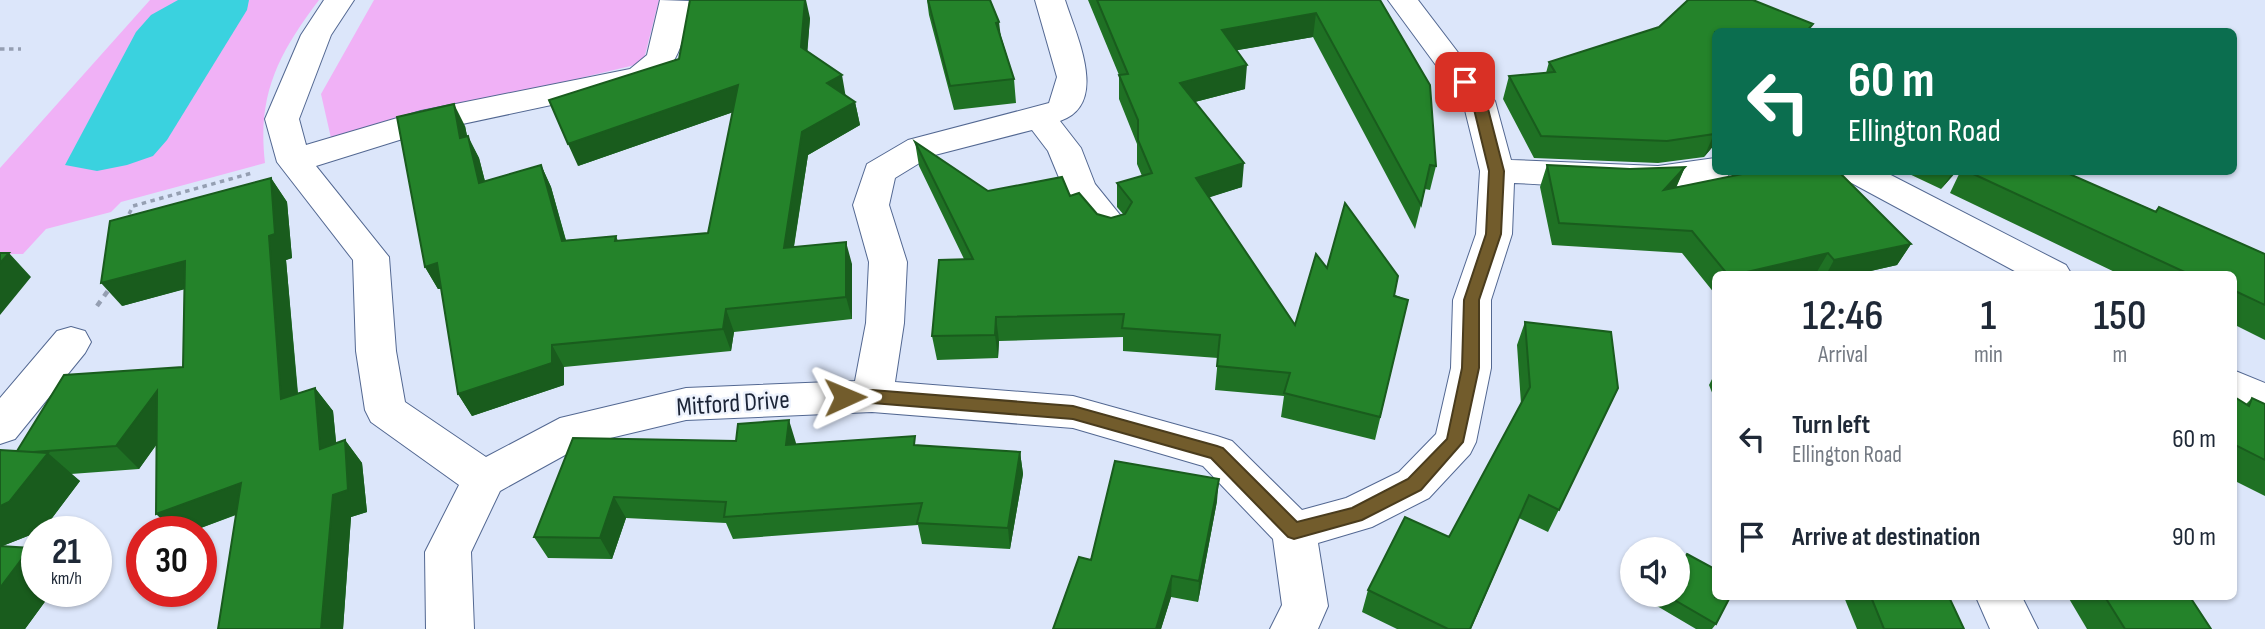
<!DOCTYPE html>
<style>
body{margin:0;font-family:"Sofia Sans Condensed",sans-serif;background:#f2f2f3;color:#1f2937;height:100vh;display:flex;flex-direction:column;font-size:26px;white-space:nowrap}
*{box-sizing:border-box;margin:0}
p{font-size:23px;color:#747a83}
.icon{flex:none;width:38px;height:38px;fill:none;stroke:currentColor;stroke-width:2;stroke-linecap:round;stroke-linejoin:round}
.map{position:relative;flex:1;overflow:hidden}
.details{position:absolute;left:1712px;top:271px;width:525px;height:329px;display:flex;flex-direction:column;background:#fff;border-radius:10px;box-shadow:0 2px 5px #0004}
.details>*{flex:none}
.hud{position:absolute;left:1712px;top:28px;width:525px;height:147px;border-radius:10px;box-shadow:0 2px 5px #0004;background:#0b6e4f;color:#fff;overflow:hidden}
.tools{position:absolute;left:1620px;top:537px;display:grid;gap:14px}
.tools a{display:grid;place-items:center;width:70px;height:70px;border-radius:50%;background:#fff;box-shadow:0 2px 5px #0004;font-size:35px}
.speed{position:absolute;left:21px;top:516px;display:flex;gap:14px;font-size:35px;font-weight:700;text-align:center}
.speed>*{display:grid;place-content:center;width:91px;height:91px;border-radius:50%;background:#fff;box-shadow:0 2px 5px #0004;line-height:1}
.speed small{font-size:18px;font-weight:400}
.speed .limit{border:10px solid #d22;background:#fff;color:#111}
.pin{position:absolute;display:grid;place-items:center;width:60px;height:60px;color:#fff;margin:-30px;border-radius:14px;box-shadow:0 4px 10px #0006}
.me{position:absolute;width:77px;margin:-38px;rotate:89deg;stroke-linejoin:round;filter:drop-shadow(0 0 5px #0008)}
.turn{display:flex;align-items:center;gap:24px;height:147px;padding:0 21px;font-size:32px}
.turn .icon{width:91px;height:91px;stroke-width:2.5}
.turn b{display:block;font-size:49px;line-height:60px}
.eta{display:flex;justify-content:space-evenly;align-items:center;height:119px;text-align:center}
.eta b{font-size:42px;font-weight:600;line-height:49px}
ul{padding:0;list-style:none}
li{display:flex;align-items:center;gap:21px;height:98px;padding:0 21px}
li div{flex:1}
li b{display:block;font-size:26px}
li em{font-style:normal}
.map>svg:first-child{display:block}
.green{fill:#f0b1f6}
.water{fill:#3ad2df}
.lines{fill:none;stroke-linecap:round;stroke-linejoin:round}
.minor-casing{stroke:#536892;stroke-width:2}
.path-far1{stroke:#959fb2;stroke-width:3.5;stroke-dasharray:4.5 4.5;stroke-linecap:butt}
.path{stroke:#959fb2;stroke-width:4.5;stroke-dasharray:6 6;stroke-linecap:butt}
.minor{fill:#fff;fill-rule:evenodd}
.wall{fill:#1f7124}
.shaded-wall{fill:#195c1d}
.building{fill:#24832a;stroke:#195c1d;stroke-width:2}
.route{fill:#725c2c;stroke:#4a3c1d;stroke-width:2}
.labels{text-anchor:middle;dominant-baseline:central;stroke-width:5;stroke-linejoin:round;paint-order:stroke}
.street-label{font-size:26px;fill:#1b2436;stroke:#eef3fd}
</style>
<div class="map">
<svg width="2265" height="629" viewBox="0 0 2265 629">
<rect width="100%" height="100%" fill="#dce6fa"/>
<path class="green" d="M150,0H319C278,54 257,95 265,163L121,202L111,212L46,229L23,254H0V168Z
M374,0H659L643,63L331,138L321,94Z"/>
<path class="water" d="M178,0H249L247,10L167,140L153,156L127,165L97,171L65,165L136,32L151,15Z"/>
<g class="lines">
<defs>
<path id="minor" d="M324,0H354L331,35L299,119L306,145L421,111L630,69L647,55L660,0L689,1C685,35 682,64 650,84L425,132L316,166L389,257L396,351L405,402L486,457L560,418L686,388L855,381L866,323L869,262L853,205L867,164L908,140L1049,103L1057,77L1035,0H1065C1076,35 1110,104 1060,121L1081,148L1095,184L1129,226L1124,235L1111,239L1098,235L1067,197L1048,151L1032,130L931,156L895,178L889,205L907,262L904,323L895,382L1073,396L1217,436L1232,441L1302,510L1346,498L1399,472L1436,434L1451,368L1453,300L1476,234L1480,171L1463,102L1388,0H1418L1495,101L1511,160L1658,166L1715,158V172H1731L1727,177C1658,196 1585,186 1514,183L1512,234L1491,300V368L1476,442L1470,454L1429,498L1372,527L1318,543L1328,606L1318,629H1270L1282,605L1273,539L1203,466L1073,428L872,412L686,420L585,444L500,491L471,552L474,629H426L425,552L459,485L371,422L365,410L356,351L353,260L277,162L265,119L301,35Z
M1841,172H1885L2066,265L2072,275H2022L1846,180Z
M71,327L85,331L91,342L85,353L15,439L0,444V398L57,331Z
M2233,370L2265,383V418L2233,404Z
M1976,597H2022L2038,629H1990Z"/>
</defs>
<use href="#minor" class="minor-casing"/>
<path class="path-far1" d="M0,49H21
M125,222L133,206L252,173"/>
<path class="path" d="M97,306L110,288"/>
<use href="#minor" class="minor"/>
</g>
<path class="wall" d="M927,0H990L1014,79L1016,103L954,110L929,15Z
M1088,0H1380L1436,166L1430,190L1425,189L1415,229L1313,37L1237,50L1245,89L1195,102L1242,187L1209,197L1295,325L1327,268L1408,300L1375,440L1281,417L1284,396L1215,390L1218,358L1123,351V337L999,341L998,358L937,360L932,336L964,259L919,166L915,142L988,191L1070,196L1097,214L1111,218L1123,214L1117,207V183L1142,176L1137,164V144L1119,99V75Z
M810,18L807,52L846,96L855,102L860,125L808,155L794,247L852,264V319L734,332L731,351L564,367V385L472,416L458,394L441,289H438L425,267L465,126L467,136L479,158L485,181L541,165L551,187L566,240L616,236L618,241L708,233L733,112L578,166L679,59Z
M1715,32V144L1704,157L1658,163L1534,158L1503,99L1509,76L1546,73L1549,62Z
M1547,165L1630,169L1685,167L1676,188L1911,244L1897,265L1853,275H1715V294L1682,253L1552,245L1540,187Z
M1905,172H1956L1941,189Z
M1960,172H2065L2155,211L2159,207L2265,254V340L2233,324V275H2121L1950,193Z
M271,178L287,202L292,258L286,260L298,393L315,388L333,411L336,443L345,440L362,463L367,512L351,517L343,629H218L236,515L190,532L157,444L139,469L71,474L80,481L43,530L2,546L52,592L25,629H0V450L17,451L183,367L184,289L122,306Z
M1525,322L1607,411L1548,532L1519,518L1471,629H1397L1362,612L1368,590L1449,537L1521,404L1517,345Z
M1715,373V400L1709,385Z
M2233,396L2246,404L2252,398L2265,404V496L2233,480Z
M573,438L796,443V444L917,445L1020,452L1023,474L1010,549L922,544L918,525L733,539L726,523L626,518L612,559L548,558L534,537Z
M1217,501L1198,602L1171,597L1161,629H1053L1091,560Z
M1687,554L1716,624L1712,629H1696L1657,606L1663,595H1678V568Z
M1844,597H1949L1964,629H1857Z
M2068,597H2190L2211,629H2087Z"/>
<path class="shaded-wall" d="M805,0H806L810,18L806,69L801,47Z
M1316,13L1313,37L1221,53L1222,30Z
M999,22L1002,46L996,23Z
M1247,65L1245,89L1179,106L1180,83Z
M842,75L846,98L827,83Z
M738,85L745,108L578,166L568,144Z
M855,102L860,125L808,155L790,270L784,248L802,132Z
M454,104L465,126L472,160L460,138Z
M1715,133V144L1704,157L1714,134Z
M468,136L479,158L491,206L479,183Z
M1244,163L1242,187L1195,202L1196,178Z
M541,165L551,187L572,263L562,241Z
M1685,167L1675,189L1664,190Z
M1953,172H1956L1941,189Z
M271,178L287,202L292,258L286,260L300,421L281,399L269,236Z
M846,242L852,264V319L846,297Z
M1911,244L1897,265L1853,275H1826L1834,260Z
M9,253L31,277L0,315V263Z
M1828,253L1815,275H1734Z
M185,261L204,284L122,306L101,283Z
M437,263L450,286L438,289L425,267Z
M726,309L734,332L731,351L723,329Z
M996,317L999,341L998,358L995,335Z
M552,345L564,367V385L472,416L458,394Z
M315,388L333,411L339,471L320,449Z
M157,391L178,414L139,469L116,446Z
M789,420L796,443L794,467L786,445Z
M345,440L362,463L367,512L351,517L343,629H321L333,495Z
M1020,452L1023,474L1010,549L1008,528Z
M48,453L80,481L43,530L0,547V506Z
M1219,479L1217,501L1198,602L1199,581Z
M241,483L261,505L190,532H175L156,514Z
M614,497L626,518L612,559L600,538Z
M30,548L37,553V592H52L25,629H0V588Z
M1172,576L1171,597L1161,629H1156Z"/>
<path class="building" d="M690,0H805L801,47L842,75L827,83L855,102L802,132L784,248L846,242V297L726,309L723,329L552,345V363L458,394L437,263L425,267L397,117L454,104L460,138L468,136L479,183L541,165L562,241L616,236L615,241L708,233L738,85L568,144L549,100L679,59Z
M928,0H990L999,22L996,23L1014,79L950,86Z
M1097,0H1380L1430,85L1436,166L1430,165L1421,205L1316,13L1222,30L1247,65L1180,83L1244,163L1196,178L1295,325L1316,254L1327,268L1345,203L1398,276L1394,296L1408,300L1380,417L1284,393L1290,373L1217,366L1220,335L1122,328L1124,314L996,317L995,335L932,336L939,260L973,259L915,142L988,191L1062,177L1070,196L1079,193L1097,214L1111,218L1125,214L1132,202L1117,183L1152,173L1138,140V120L1119,75L1128,74Z
M1688,0H1753L1813,24L1806,32H1715V133L1714,134L1667,141L1541,136L1509,76L1555,72L1549,62L1659,27Z
M1547,165L1630,169L1685,167L1664,190L1752,172H1839L1911,244L1834,260L1828,253L1734,275H1728L1692,231L1559,223Z
M1969,172H2065L2156,212L2159,207L2265,254V305L2233,290V275H2191Z
M271,178L275,234L269,236L281,399L315,388L320,449L345,440L348,490L333,495L321,629H218L241,483L156,514L157,391L116,446L33,452L17,451L64,375L183,367L185,261L101,283L110,221Z
M0,253H9L0,263Z
M1525,322L1611,332L1618,388L1559,510L1529,495L1470,629H1448L1368,590L1405,517L1449,537L1530,387Z
M2233,396L2249,406L2252,398L2265,404V460L2233,444Z
M789,420L786,445L915,436L914,445L1020,452L1008,528L917,523L922,503L724,517L726,502L614,497L600,538L534,537L573,438L736,441L738,424Z
M0,450L48,453L9,502L0,506Z
M1115,461L1219,479L1199,581L1172,576L1156,629H1053L1079,557L1091,560Z
M0,546L30,548L0,588Z
M1687,554L1715,569V597H1730L1716,624L1666,595H1678V570Z
M1871,597H1949L1964,629H1884Z
M2105,597H2190L2211,629H2125Z"/>
<path class="route" d="M1461,79H1470L1486,101L1504,171L1501,234L1479,300V368L1463,442L1421,490L1362,520L1294,539L1288,537L1211,458L1073,419L872,403L845,404L837,397L845,391L872,390L1073,406L1217,446L1223,448L1297,522L1352,508L1408,479L1447,439L1462,368L1464,300L1486,234L1489,171L1472,101L1459,82Z"/>
<g class="labels">
<g class="street-label">
<text transform="translate(733 404) rotate(-4)">Mitford Drive</text>
</g>
</g>
</svg>
<div class="tools">
<a><svg class="icon" aria-label="sound" viewBox="0 0 24 24"><path d="M4 9h4l5-4v14l-5-4H4zM17 9q2 3 0 6"/></svg></a>
</div>
<div class="speed"><div>21<small>km/h</small></div><div class="limit">30</div></div>
<div class="pin" style="left:1465px;top:82px;background:#d93025"><svg class="icon" aria-label="arrive" viewBox="0 0 24 24"><path d="M6 21V4h12l-3 4 3 4H6"/></svg></div>
<svg class="me" style="left:845px;top:397px" viewBox="-20 -20 40 40"><path d="M0-17L14 15 0 8-14 15z" fill="#725c2c" stroke="#fff" stroke-width="4"/></svg>
<div class="hud">
<div class="turn"><svg class="icon" aria-label="left" viewBox="0 0 24 24"><path d="M17 20v-9H6M10 6l-5 5 5 5"/></svg><div><b>60 m</b>Ellington Road</div></div>
</div>
<section class="details">
<div class="eta">
<div><b>12:46</b><p>Arrival</p></div>
<div><b>1</b><p>min</p></div>
<div><b>150</b><p>m</p></div>
</div>
<ul>
<li><svg class="icon" aria-label="left" viewBox="0 0 24 24"><path d="M17 20v-9H6M10 6l-5 5 5 5"/></svg><div><b>Turn left</b><p>Ellington Road</p></div><em>60 m</em></li>
<li><svg class="icon" aria-label="arrive" viewBox="0 0 24 24"><path d="M6 21V4h12l-3 4 3 4H6"/></svg><div><b>Arrive at destination</b></div><em>90 m</em></li>
</ul>
</section>
</div>
